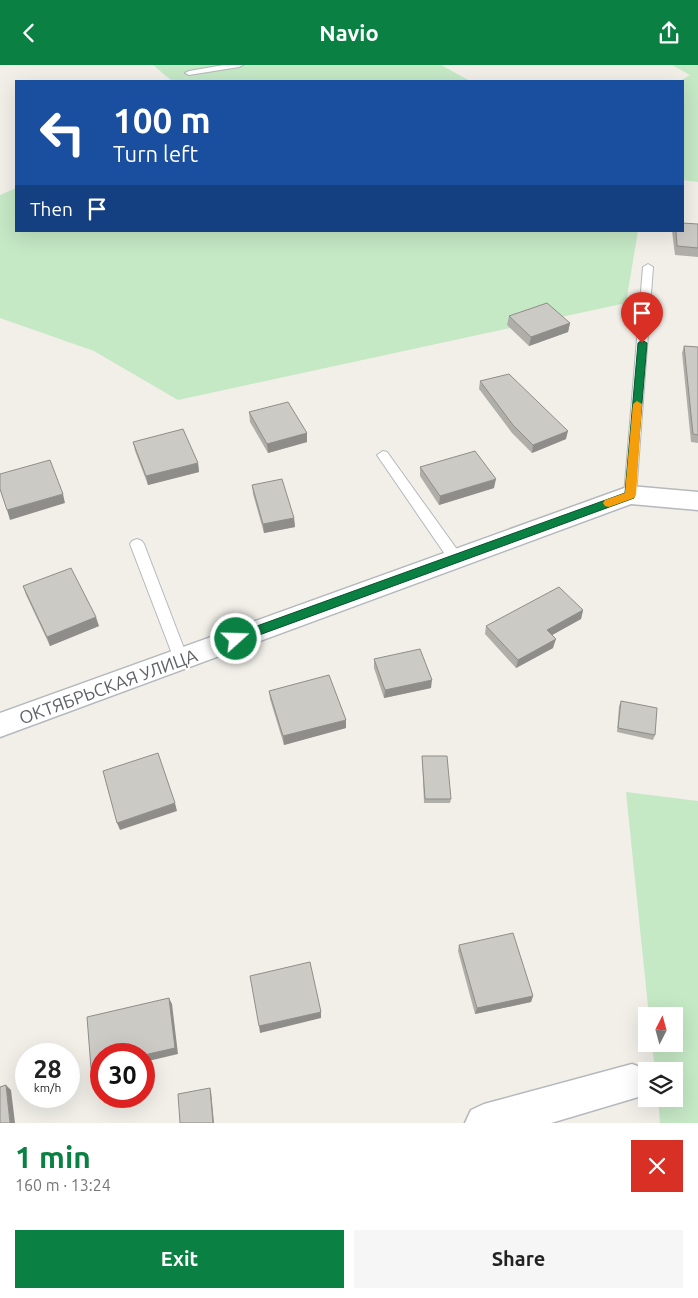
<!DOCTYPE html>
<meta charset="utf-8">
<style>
body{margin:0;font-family:Ubuntu,sans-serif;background:#f6f6f6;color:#222;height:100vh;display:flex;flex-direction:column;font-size:19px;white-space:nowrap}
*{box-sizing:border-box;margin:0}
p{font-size:16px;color:#767676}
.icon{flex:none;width:28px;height:28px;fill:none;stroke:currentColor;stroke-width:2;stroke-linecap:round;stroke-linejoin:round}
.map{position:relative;height:1058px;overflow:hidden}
.panel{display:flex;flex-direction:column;background:#fff;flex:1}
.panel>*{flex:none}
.banner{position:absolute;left:15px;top:15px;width:669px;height:152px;border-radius:0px;box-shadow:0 5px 20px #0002;background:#1a4fa0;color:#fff;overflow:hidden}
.needle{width:32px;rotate:6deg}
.buttons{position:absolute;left:638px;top:942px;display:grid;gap:10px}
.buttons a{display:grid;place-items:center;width:45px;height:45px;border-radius:0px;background:#fff;box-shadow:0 5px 20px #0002;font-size:25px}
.speed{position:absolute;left:15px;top:978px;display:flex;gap:10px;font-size:25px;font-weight:700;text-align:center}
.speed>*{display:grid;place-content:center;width:65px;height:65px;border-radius:50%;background:#fff;box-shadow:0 5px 20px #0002;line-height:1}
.speed small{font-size:12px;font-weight:400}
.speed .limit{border:8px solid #d22;background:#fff;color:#111}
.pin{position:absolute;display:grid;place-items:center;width:42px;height:42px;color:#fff;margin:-51px -21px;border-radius:50% 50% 50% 0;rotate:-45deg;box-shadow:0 0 5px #0007}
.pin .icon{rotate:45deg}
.me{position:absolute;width:55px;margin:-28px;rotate:70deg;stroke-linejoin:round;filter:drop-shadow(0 0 4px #0008)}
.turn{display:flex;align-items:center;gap:18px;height:105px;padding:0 15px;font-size:22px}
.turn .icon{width:65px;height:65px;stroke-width:2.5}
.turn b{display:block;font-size:35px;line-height:42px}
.then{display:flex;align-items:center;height:48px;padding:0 15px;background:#0003;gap:10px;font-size:19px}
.round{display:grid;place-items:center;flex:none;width:52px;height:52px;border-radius:0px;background:#f6f6f6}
.head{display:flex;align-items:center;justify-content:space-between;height:85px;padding:0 15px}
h1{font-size:30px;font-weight:600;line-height:38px;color:#0b8043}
.action{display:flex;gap:10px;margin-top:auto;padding:10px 15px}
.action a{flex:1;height:58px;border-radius:0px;background:#0b8043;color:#fff;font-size:20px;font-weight:600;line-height:58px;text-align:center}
.action a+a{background:#f6f6f6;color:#222}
header{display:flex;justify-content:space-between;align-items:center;height:65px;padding:0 15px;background:#0b8043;color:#fff;font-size:22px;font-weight:600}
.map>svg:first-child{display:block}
.green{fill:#c5e8c5}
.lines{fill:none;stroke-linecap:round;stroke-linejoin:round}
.service-casing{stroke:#b5b8bc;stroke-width:2}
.minor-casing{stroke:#b5b8bc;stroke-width:3}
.service{fill:#fff;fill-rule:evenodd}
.minor{fill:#fff;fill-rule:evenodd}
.wall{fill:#afaea9}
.shaded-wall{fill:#8f8d8a}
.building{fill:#cccac5;stroke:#8f8d8a}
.route{fill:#0b8043;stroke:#07532c}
.slow{fill:#f59e0b}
.labels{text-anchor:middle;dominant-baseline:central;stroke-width:4;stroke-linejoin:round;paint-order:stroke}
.street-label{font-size:18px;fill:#5f6368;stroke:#fff}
</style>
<header><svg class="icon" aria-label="back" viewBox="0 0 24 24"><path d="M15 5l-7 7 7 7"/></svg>Navio<svg class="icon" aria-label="share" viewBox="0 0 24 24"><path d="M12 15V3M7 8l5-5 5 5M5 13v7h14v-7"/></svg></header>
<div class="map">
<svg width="698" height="1058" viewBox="0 0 698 1058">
<rect width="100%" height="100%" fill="#f1efe8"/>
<path class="green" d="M153,0H441L470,16H172Z
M672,0H698V117L683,115L682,16H680L690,10Z
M16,123V166H638L626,238L178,335L94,286L0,253V130Z
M626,727L698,736V1058H660L658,1034H674V1006H655L652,979H674V951H649Z"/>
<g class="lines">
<defs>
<path id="service" d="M224,0H243L239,2L189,10L185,8L189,6Z
M648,199L653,202L636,430L634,433H626L624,430L643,202Z
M383,386L387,387L461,490L463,494L461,498H451L379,393L377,390Z
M137,474L142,476L144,479L188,594L186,598L181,600L176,598L174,594L130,479L132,476Z"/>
<path id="minor" d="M630,421L698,427V445L631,439L0,672V648Z
M632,999L645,1004L646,1007L645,1030L551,1058H465L471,1045L484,1039Z"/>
</defs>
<use href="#service" class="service-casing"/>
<use href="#minor" class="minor-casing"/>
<use href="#service" class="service"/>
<use href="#minor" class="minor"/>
</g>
<path class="wall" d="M698,159V192L675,190L672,166H682Z
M509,251L570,258L568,267L529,281L507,260Z
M684,281L698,282V378L691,377L682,288Z
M480,316L566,374L532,388L512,368L479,324Z
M249,347L307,368V377L268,388L250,357Z
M133,377L198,398L199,407L148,420L135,386Z
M420,402L494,423L439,440L420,411Z
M252,420L294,453L295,462L264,468L253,429Z
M23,521L99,561L50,581L26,530Z
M583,545L581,554L552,570L553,583L516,603L485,569L486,561Z
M374,594L431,623L384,633L374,603Z
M269,626L346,663L284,680L270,634Z
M621,636L655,670L653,675L617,667L619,641Z
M422,691L451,734L450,738H424Z
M459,880L533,931L531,937L475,949L458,886Z"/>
<path class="shaded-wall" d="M570,258L568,267L529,281L531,272Z
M568,366L566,374L532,388L533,380Z
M307,368V377L268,388L267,379Z
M198,398L199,407L148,420L146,411Z
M496,414L494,423L439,440L440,431Z
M63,429L65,438L10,455L7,445Z
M294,453L295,462L264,468L263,459Z
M583,545L581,554L545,574L547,565Z
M96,552L99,561L50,581L47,572Z
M556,574L553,583L516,603L518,595Z
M432,615L431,623L384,633L385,625Z
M346,655V663L284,680L283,671Z
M175,738L177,746L120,765L117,758Z
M533,931L531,937L475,949L477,943Z
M169,933L172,939L178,989L144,997V990Z
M321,947V953L260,968L259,961Z
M101,1001V1007L95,1009L91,1003Z
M6,1020L11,1025L15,1058H10Z
M210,1023L211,1026L214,1058H213Z"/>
<path class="building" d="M682,158L698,159V183L677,181L676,166H682Z
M547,238L570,258L531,272L509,251Z
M684,281L698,282V370L693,369Z
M509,309L568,366L533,380L513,360L480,316Z
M288,337L307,368L267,379L249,347Z
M183,364L198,398L146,411L133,377Z
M475,386L496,414L440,431L420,402Z
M50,395L63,429L7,445L0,424V409Z
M282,414L294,453L263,459L252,420Z
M71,503L96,552L47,572L23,521Z
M559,522L583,545L547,565L556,574L518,595L486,561Z
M420,584L432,615L385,625L374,594Z
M329,610L346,655L283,671L269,626Z
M621,636L657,643L655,670L618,663Z
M158,688L175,738L117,758L103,706Z
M422,691H447L451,734H425Z
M513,868L533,931L477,943L459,880Z
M310,897L321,947L259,961L250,911Z
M169,933L175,983L144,990V989H101V1001L91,1003L87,952Z
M6,1020L10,1058H0V1022Z
M210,1023L213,1058H180L178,1029Z"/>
<path class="route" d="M642,275L647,278L634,433L240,577H232L230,574L232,570L625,428L638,278Z"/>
<path class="slow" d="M637,336L642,339L636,430L634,433L609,442L605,441L603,438L605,435L625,428L633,339Z"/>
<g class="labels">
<g class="street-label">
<text transform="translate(108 621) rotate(-20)">ОКТЯБРЬСКАЯ УЛИЦА</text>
</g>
</g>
</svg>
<div class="buttons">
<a><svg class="needle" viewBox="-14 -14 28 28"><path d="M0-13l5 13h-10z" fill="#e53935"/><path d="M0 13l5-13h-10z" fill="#767676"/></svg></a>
<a><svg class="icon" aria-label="layers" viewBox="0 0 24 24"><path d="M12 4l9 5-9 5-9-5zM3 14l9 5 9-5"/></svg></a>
</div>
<div class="speed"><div>28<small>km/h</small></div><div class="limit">30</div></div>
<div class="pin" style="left:642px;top:278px;background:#d93025"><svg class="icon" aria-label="arrive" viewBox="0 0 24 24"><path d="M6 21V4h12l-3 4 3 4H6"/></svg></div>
<svg class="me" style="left:236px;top:574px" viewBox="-20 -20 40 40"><circle r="17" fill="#0b8043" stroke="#fff" stroke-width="3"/><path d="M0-11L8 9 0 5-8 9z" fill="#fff"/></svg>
<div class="banner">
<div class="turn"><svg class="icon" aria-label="left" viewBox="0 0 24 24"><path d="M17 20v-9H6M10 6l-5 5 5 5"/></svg><div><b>100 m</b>Turn left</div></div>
<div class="then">Then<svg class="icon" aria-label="arrive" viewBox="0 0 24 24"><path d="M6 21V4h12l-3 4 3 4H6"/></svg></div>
</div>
</div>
<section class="panel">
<div class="head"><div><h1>1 min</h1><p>160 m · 13:24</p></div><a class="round" style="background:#d93025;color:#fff"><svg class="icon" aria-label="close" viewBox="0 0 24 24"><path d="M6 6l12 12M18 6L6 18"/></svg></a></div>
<div class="action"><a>Exit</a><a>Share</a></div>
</section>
